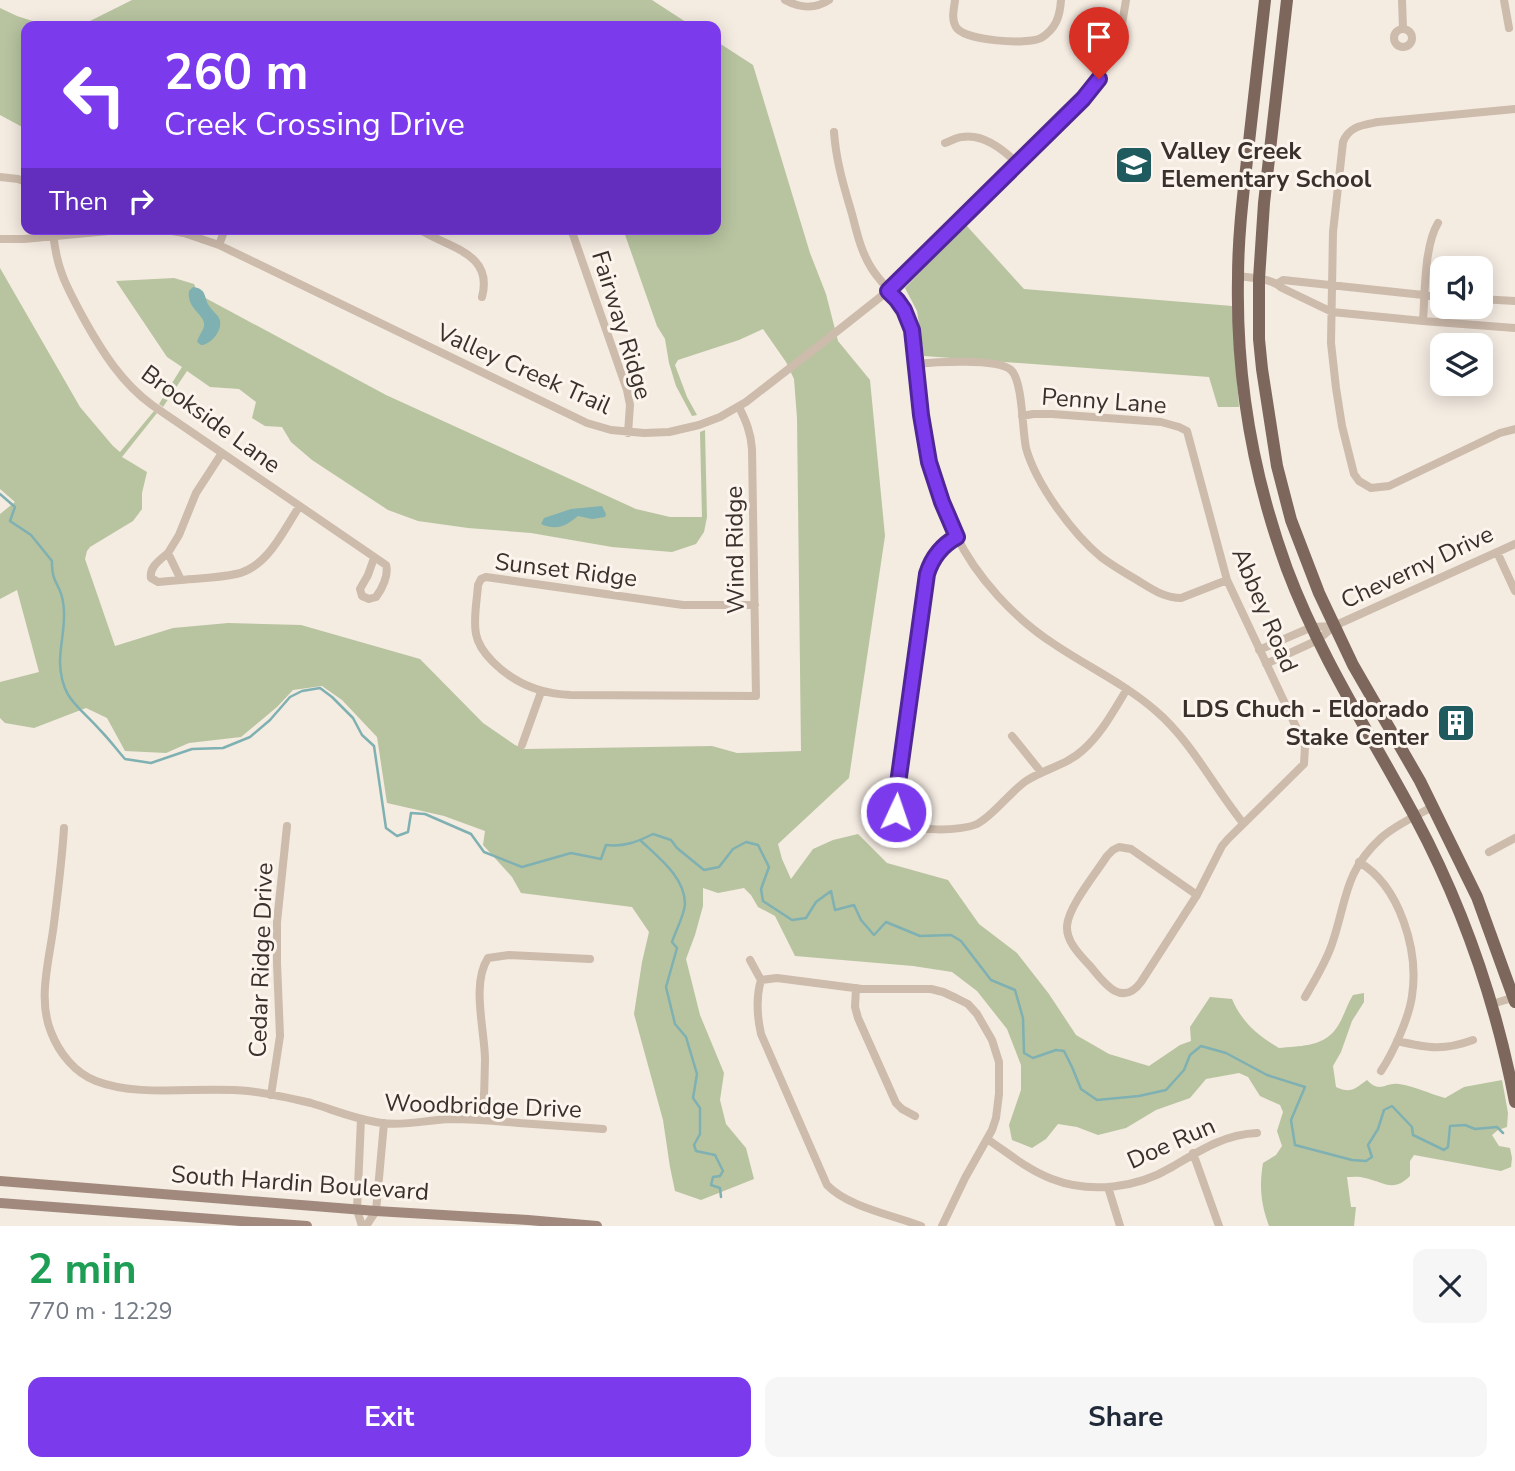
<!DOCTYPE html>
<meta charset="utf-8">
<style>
body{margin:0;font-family:"Nunito Sans",sans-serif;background:#f6f6f7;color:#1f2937;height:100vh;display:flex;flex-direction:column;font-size:26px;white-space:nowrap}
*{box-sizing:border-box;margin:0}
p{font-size:23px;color:#747a83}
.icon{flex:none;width:38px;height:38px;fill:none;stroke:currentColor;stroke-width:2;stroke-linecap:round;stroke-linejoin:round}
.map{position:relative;height:1226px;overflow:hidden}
.sheet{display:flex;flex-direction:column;background:#fff;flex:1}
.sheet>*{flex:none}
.top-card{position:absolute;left:21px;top:21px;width:700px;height:214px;border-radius:14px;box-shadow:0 4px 18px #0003;background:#7c3aed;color:#fff;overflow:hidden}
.buttons{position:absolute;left:1430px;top:256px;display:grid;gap:14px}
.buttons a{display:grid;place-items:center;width:63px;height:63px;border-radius:14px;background:#fff;box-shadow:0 4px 18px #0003;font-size:35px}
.pin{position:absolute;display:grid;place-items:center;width:60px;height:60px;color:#fff;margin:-72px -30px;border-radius:50% 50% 50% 0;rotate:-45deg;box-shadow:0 0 7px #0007}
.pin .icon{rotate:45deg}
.me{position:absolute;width:77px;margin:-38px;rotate:3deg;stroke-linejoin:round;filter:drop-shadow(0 0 5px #0008)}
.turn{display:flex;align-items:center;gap:24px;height:147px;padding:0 28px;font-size:32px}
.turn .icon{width:91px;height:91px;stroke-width:2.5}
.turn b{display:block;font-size:49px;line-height:60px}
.then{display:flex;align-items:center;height:66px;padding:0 28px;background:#0003;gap:14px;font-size:26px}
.round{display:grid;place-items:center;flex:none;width:74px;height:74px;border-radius:14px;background:#f6f6f7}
.summary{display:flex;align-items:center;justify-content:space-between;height:119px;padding:0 28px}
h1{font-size:42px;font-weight:700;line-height:52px;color:#1e9e55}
.primary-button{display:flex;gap:14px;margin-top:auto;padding:14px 28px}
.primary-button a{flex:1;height:80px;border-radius:14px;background:#7c3aed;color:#fff;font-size:28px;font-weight:700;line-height:80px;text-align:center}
.primary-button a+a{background:#f6f6f7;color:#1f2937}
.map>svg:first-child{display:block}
.green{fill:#b8c4a0}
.water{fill:#7fb0b2}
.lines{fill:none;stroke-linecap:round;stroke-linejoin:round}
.stream{stroke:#7fb0b2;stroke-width:2.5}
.minor{stroke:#cdbbac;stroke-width:8}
.secondary{stroke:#a18a7d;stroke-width:10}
.primary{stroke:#7d675c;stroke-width:12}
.route-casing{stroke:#51269a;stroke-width:18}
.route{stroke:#7c3aed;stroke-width:12}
.labels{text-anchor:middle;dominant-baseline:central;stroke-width:6;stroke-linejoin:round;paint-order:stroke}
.poi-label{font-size:24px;font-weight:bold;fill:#3b302b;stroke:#fbf5ee;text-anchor:start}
.street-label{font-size:24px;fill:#3b302b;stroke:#fbf5ee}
</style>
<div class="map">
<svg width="1515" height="1226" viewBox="0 0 1515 1226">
<rect width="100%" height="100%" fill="#f4ebe1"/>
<path class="green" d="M132,0H652L692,26H80Z
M0,8L17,16L48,26H26V129L0,115Z
M716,41L753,65L810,253L826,294L838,341L870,380L885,536L849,778L778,844L782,859L791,879L813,849L833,840L858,834L887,863L948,880L979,924L1017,953L1049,994L1076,1035L1109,1054L1149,1066L1180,1045L1191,1041L1190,1027L1210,997L1232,999C1241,1021 1258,1036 1279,1048C1298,1046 1322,1047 1335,1030C1343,1020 1346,1006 1353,995L1364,993V1002L1352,1021L1341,1052L1333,1066L1336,1087C1351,1094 1354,1089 1367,1080C1380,1094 1385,1082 1399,1084C1414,1086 1430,1094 1445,1098L1464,1087L1502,1080L1508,1113L1507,1127L1498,1130L1492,1135L1499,1146L1510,1148L1512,1158L1511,1167L1501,1171L1414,1155L1410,1161V1176C1393,1193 1384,1182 1365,1178C1359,1176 1352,1177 1347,1177L1351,1207H1356L1354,1226H1269C1261,1204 1259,1187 1263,1163L1276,1155L1282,1146L1277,1131L1283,1112L1280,1105L1260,1096L1248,1077L1239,1073L1206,1079L1190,1098L1156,1110L1126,1128L1098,1135L1077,1127L1058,1124L1046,1139L1032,1148L1012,1140L1009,1125L1021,1090V1065L1007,1029L977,991L952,972L913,966L795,956L775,916L758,907L751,895L744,888L718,893L703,888V906L695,935L686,959L700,1015L724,1073L720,1100L726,1124L746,1148L754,1179L701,1200L675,1191L670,1167L663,1120L634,1014L642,962L649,932L632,907L521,893L512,877L483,845L485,831L444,816L387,803L377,737L342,700L322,686L293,690L277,707L241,737L189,743L166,753L125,751L107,718L86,708L34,728L5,723L0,718V682L39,672L17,590L0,599V514L15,502L0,489V268L80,407L113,446L120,452L154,411L157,413L122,457L147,472L142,493V509L133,521L90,547L87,551L85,559L115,646L173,628L228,623L301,625L420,659L483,723L515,745L525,749L712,746L737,753L801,751L797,418L794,379L786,362L763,329L739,340L678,360L675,365L687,397L697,415L692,416L676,386L669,363L665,339L657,326L623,229H716Z
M966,225L1024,289L1232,306L1239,407H1218L1209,377L924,356L917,311L905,288Z
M174,278L194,284L198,294L386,395L636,509L670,517H702L700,432L705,430L707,517L704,532L696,544L672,552L612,547L531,533L468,528L418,521L388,510L312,460L291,442L282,427L265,426L252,418L256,402L239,389L210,387L187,371L163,407L159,404L182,367L167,357L116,281Z"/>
<path class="water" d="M193,287C208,289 203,298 210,307C213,312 219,315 220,321C222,332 210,345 201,345L197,342C198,337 203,331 204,326C206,315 186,309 189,291Z
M602,506L606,514L605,517L592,519L578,516C566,526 557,531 541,524L544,518L571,509Z"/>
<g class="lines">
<path class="stream" d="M0,494L15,507L10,521L31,535L52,561C51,583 61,585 63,602C67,622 60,642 60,662C61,699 78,705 100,730C109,739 117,750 125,759L151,763L192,749L223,748L250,737L270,720L290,697L302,691L320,688L332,697L353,718L362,735L374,746L386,828L397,836L408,832L411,813L425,814L471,834L484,852L522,867L571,853L601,859L606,845C624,847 637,842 653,834L671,840L677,848L704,870L719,867L733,849L746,842L758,845L769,867L761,889L763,901L792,920L806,918L816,902L831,891L835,910L854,905L861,920L874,935L886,922L920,936L951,935L961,941L991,980L1015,990L1023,1018L1024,1053L1033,1058L1056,1050L1064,1051L1072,1067L1081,1089L1097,1100L1139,1096L1166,1090L1184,1070L1190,1055L1201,1046L1226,1053L1267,1075L1305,1087L1291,1120L1295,1145L1352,1160L1366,1161L1372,1157L1368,1145L1378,1129L1384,1110L1392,1106L1412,1127L1413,1135L1444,1150L1448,1147L1450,1126L1465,1125L1475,1129L1497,1127L1503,1133
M640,840C658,857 685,877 685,904C684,916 676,930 672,942L677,948L666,987L675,1024L686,1037L697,1074L693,1098L700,1108V1134L694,1145L696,1151L715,1155L723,1171L720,1176L713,1177L711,1185L720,1188L721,1197"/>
<path class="minor" d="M785,0C800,8 814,10 829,0
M955,0C954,9 951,19 956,27C964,41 1028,45 1041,38C1056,29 1060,16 1061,0
M1402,0L1403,28
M1504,0L1509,28
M1394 38a9 9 0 1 1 18 0a9 9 0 1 1-18 0Z
M1515,109L1378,122C1363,125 1349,126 1343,142L1333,232L1331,343L1336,388L1342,426L1354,474L1359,481L1371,488L1389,486L1500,433L1515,429
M834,132C836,161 844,187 852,214C857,233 861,252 872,269C883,286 901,300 909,320C918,342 916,369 919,393C924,443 935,489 956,535C976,577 1015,619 1054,644C1088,667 1125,684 1156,711C1192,742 1213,786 1243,823
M945,143C951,141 957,137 962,137C983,133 1004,150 1018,164
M0,177L18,179L26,182
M53,229C55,267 67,288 85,321C103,353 122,383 152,405L386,565C389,575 382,589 376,597L369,599L362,596L360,589L368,575L374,558
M161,229L184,233L219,245L587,423L611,430L644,433L669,432L699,425L720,417L746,402L826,340L888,291L1083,99L1099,79L1111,56L1121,30L1126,0
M419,229C447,248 494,252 482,297
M571,229L627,390L630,405L628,433
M0,239H24L130,229
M219,245L225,229
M1238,276C1252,278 1271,278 1282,288L1332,312L1423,321L1515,328
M1277,284L1283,280L1442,297
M1480,299L1515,301
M1423,321C1425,294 1424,246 1438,223
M916,364C934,362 998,358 1011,370C1023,381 1022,430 1026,448C1036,484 1072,533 1101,557C1113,566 1125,573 1137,580C1152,589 1164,598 1181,598L1227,580
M739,407C746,421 751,433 752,449L756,696L571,695C540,694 515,684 493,662C485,654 478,645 476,634C473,619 477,601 478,585L481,579L486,577L683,605H755
M1022,416L1033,414H1052L1161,422L1179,427L1187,431L1227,580L1305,746L1304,764L1228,839L1222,846L1197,895
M222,453L196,493L179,535L168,553L181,580C199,578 219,578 236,574C268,567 283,531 299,507
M957,537C942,546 932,558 927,574L896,798C896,805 895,813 899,819C910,833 962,831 977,824C993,816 1010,792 1026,781C1044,769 1067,765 1083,750C1102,733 1114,710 1127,689
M1497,552L1515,591
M168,553C160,560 149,567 151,578L158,582L181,580
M1259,650L1312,627L1334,626
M1266,664L1318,640L1334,626L1515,544
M1012,736L1041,772
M522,745L541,692
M64,828C62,860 58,891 54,923C50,958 37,998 51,1032C59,1053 75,1073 96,1081C139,1098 201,1086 248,1091C269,1093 290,1098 311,1103C334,1110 357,1120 382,1123C405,1126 427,1120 450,1119C473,1119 496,1121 519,1123C547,1125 575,1127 603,1129
M1119,847L1131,849L1197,895L1141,982C1122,1008 1104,983 1091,967C1081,956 1066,942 1067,926C1068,907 1096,873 1107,856L1113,850Z
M1489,852L1515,838
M1359,862C1400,886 1419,951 1412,996C1409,1018 1393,1053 1381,1071
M750,960L761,980C756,997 757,1016 761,1034L827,1185C848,1207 892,1215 921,1226
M761,980L777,978L862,989H931L943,992L956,998L968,1004L977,1014L992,1040L999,1062V1094L996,1118L992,1130L965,1178L942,1226
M856,988L855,1007L858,1018L896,1103L902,1109L915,1116
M1305,997C1315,980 1326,962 1332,944C1347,900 1344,872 1381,838C1395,825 1416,816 1432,807
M1492,1004L1515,997
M1397,1041C1428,1048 1443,1051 1473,1040
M271,1095L280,1036L277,963V922L287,826
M361,1119L357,1210L362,1226
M482,1120C484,1100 485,1080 485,1060C485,1031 471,984 488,958L509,955L590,959
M987,1139C1008,1153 1028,1170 1052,1179C1091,1194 1137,1188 1172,1167C1199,1151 1225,1134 1257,1133
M1193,1153L1219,1226
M1108,1187L1120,1226
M366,1226L376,1211L384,1123"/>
<path class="secondary" d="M0,1181L376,1211L528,1220L597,1226
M0,1203L307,1226"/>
<path class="primary" d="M1265,0C1260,44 1255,89 1250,133C1245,181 1238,229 1238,278C1236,377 1253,476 1287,569C1320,657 1371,735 1415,817C1463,907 1496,1002 1515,1102
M1287,0L1264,203L1259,279V339L1262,369L1277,466L1291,520L1319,593L1353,665L1420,781L1477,897L1515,1002"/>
</g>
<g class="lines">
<defs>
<path id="route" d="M896,812V798L927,574C932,558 942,545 957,537L942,502L929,462L921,415L912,330L904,310L897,300L888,291L1083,99L1099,79"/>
</defs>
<use href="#route" class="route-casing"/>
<use href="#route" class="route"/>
</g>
<defs>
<symbol id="school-square" viewBox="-11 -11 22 22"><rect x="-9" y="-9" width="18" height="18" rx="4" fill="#1f5a5e" stroke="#fbf5ee"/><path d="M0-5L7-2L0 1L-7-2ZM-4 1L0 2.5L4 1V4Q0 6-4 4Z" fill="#fff"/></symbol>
<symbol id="building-square" viewBox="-11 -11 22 22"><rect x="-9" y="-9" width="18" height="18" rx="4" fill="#1f5a5e" stroke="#fbf5ee"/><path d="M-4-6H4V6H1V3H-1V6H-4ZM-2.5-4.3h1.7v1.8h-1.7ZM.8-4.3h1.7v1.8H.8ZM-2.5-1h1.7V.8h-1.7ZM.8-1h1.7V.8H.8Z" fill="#fff"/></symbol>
</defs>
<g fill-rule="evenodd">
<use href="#school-square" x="1112" y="143" width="44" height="44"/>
<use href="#building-square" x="1434" y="701" width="44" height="44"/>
</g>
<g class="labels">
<g class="poi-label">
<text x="1161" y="151">Valley Creek<tspan x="1161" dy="28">Elementary School</tspan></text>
<text x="1429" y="709" text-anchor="end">LDS Chuch - Eldorado<tspan x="1429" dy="28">Stake Center</tspan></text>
</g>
<g class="street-label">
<text transform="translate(622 325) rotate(73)">Fairway Ridge</text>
<text transform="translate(524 369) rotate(24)">Valley Creek Trail</text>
<text transform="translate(1104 401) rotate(4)">Penny Lane</text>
<text transform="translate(211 419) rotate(36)">Brookside Lane</text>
<text transform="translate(735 550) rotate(-91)">Wind Ridge</text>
<text transform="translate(1417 567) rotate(-25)">Cheverny Drive</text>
<text transform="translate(566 570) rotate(7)">Sunset Ridge</text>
<text transform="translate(1265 610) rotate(67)">Abbey Road</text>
<text transform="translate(261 960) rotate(-88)">Cedar Ridge Drive</text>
<text transform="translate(483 1106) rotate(2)">Woodbridge Drive</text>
<text transform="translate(1171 1143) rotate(-24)">Doe Run</text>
<text transform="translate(300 1183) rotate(4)">South Hardin Boulevard</text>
</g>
</g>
</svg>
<div class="buttons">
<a><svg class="icon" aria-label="sound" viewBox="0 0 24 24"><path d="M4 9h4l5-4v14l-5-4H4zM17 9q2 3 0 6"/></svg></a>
<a><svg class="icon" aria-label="layers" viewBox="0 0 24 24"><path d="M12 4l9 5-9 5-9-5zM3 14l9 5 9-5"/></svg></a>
</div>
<div class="pin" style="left:1099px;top:79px;background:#d93025"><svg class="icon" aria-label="arrive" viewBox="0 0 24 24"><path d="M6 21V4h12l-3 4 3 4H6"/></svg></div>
<svg class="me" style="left:896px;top:812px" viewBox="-20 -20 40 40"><circle r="17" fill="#7c3aed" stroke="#fff" stroke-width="3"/><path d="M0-11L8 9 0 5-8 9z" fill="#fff"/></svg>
<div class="top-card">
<div class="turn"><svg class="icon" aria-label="left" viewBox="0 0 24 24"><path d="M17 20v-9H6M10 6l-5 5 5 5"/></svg><div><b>260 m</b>Creek Crossing Drive</div></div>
<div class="then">Then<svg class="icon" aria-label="right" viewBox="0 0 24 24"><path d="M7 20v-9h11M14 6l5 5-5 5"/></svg></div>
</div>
</div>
<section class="sheet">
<div class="summary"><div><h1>2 min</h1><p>770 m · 12:29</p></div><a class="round"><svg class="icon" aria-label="close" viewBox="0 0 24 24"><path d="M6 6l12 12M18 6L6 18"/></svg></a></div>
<div class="primary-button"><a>Exit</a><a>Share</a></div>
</section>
